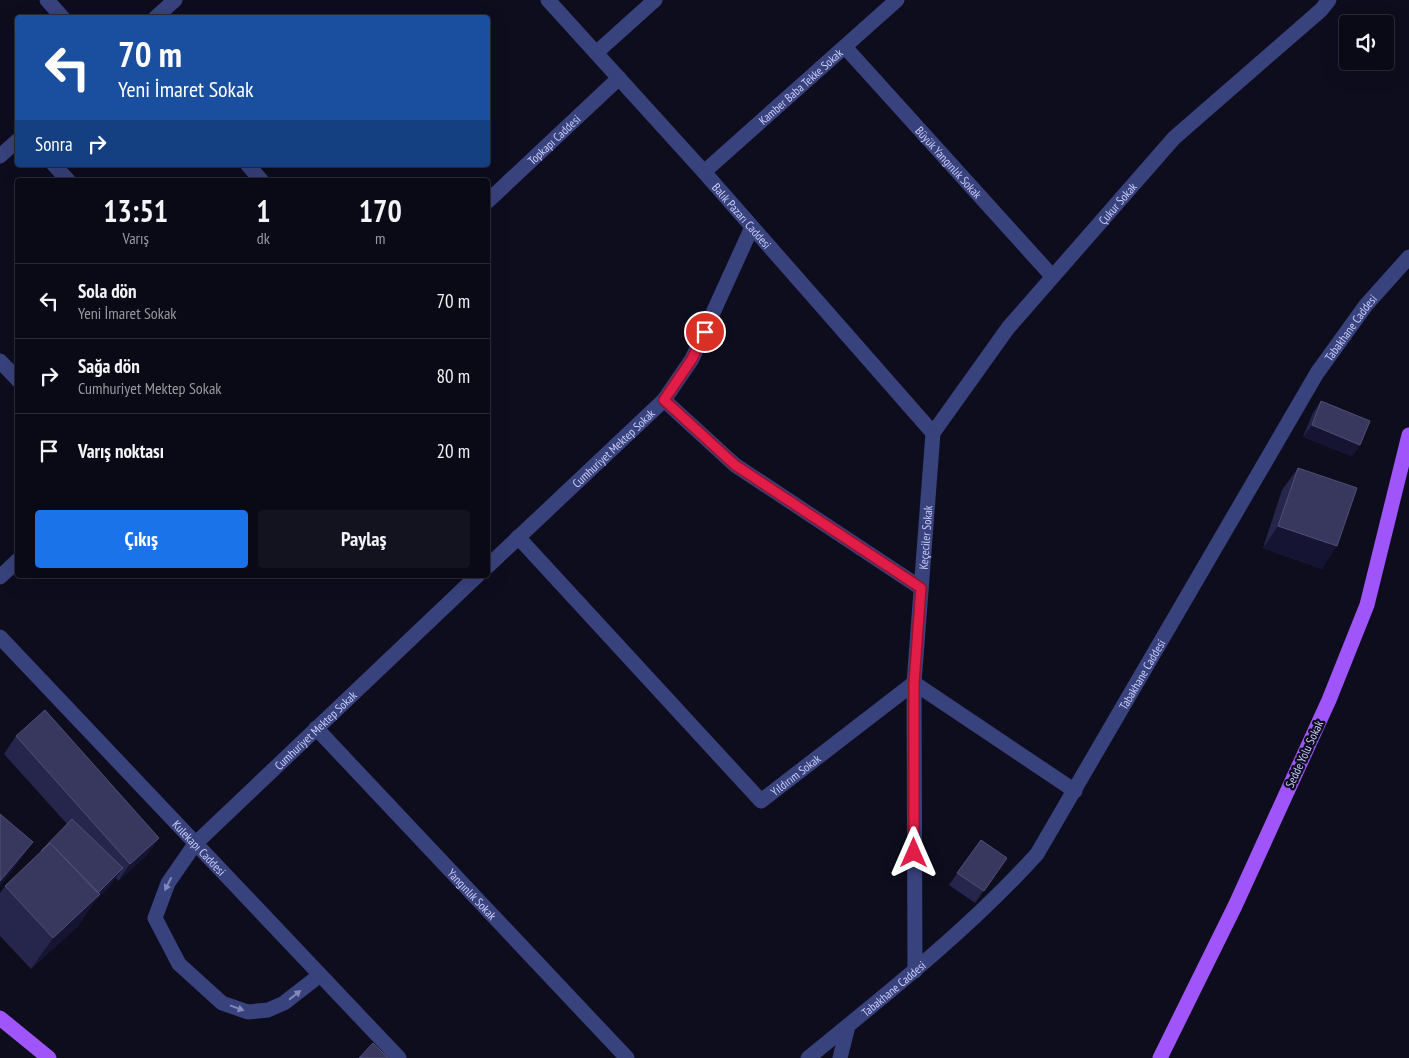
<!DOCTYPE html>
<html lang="tr">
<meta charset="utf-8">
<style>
body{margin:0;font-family:"PT Sans Narrow",sans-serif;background:#13131f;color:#f1f3f6;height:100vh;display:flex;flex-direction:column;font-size:19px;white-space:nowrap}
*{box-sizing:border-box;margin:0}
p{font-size:16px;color:#999aa1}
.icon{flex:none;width:28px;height:28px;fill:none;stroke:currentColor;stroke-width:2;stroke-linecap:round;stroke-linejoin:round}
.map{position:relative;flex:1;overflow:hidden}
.side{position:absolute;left:15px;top:178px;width:475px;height:400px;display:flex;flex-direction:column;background:#0a0a16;border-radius:5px;box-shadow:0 5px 20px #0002,0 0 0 1px #2a2b35}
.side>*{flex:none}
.guide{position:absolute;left:15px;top:15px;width:475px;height:152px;border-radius:5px;box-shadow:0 5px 20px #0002,0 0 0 1px #2a2b35;background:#1a4fa0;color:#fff;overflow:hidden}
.buttons{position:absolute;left:1339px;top:15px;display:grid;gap:10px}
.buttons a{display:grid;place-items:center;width:55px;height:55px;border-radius:5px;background:#0a0a16;box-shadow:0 5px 20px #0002,0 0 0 1px #2a2b35;font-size:25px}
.pin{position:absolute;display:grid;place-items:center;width:42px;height:42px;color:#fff;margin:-21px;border:2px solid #fff;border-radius:50%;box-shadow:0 1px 5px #0007}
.me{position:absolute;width:55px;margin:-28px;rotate:0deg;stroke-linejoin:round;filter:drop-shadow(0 0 4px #0008)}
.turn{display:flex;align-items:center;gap:18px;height:105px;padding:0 20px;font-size:22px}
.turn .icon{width:65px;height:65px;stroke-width:2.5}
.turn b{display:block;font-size:35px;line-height:42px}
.then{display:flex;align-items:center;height:48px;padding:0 20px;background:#0003;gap:10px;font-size:19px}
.eta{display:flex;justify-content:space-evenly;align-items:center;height:85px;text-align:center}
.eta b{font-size:30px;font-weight:800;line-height:35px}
.primary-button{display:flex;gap:10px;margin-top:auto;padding:10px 20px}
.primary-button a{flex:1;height:58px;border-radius:5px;background:#1a73e8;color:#fff;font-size:20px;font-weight:800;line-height:58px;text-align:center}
.primary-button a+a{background:#13131f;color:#f1f3f6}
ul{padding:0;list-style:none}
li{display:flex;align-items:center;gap:15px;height:75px;padding:0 20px;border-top:1px solid #2a2b35}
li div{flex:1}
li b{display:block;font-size:19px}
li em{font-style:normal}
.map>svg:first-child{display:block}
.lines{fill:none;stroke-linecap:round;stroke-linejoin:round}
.minor{stroke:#38427c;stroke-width:15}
.major{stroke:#a055fb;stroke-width:15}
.wall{fill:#26264c}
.shaded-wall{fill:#151432}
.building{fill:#38385f;stroke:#4f4f78}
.oneway{fill:#8288bd}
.route-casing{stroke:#92132f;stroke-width:12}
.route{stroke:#e11d48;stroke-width:9}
.labels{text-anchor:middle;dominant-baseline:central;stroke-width:4.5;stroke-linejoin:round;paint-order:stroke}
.street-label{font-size:12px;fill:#cbcefe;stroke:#0d0d1e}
</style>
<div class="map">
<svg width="1409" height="1058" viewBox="0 0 1409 1058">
<rect width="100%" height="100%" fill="#0d0d1e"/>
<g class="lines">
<g class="minor">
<path d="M47,0L63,18"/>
<path id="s1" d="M548,0L704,172L933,433"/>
<path d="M155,18L175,0"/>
<path id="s2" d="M845,47L1052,276"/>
<path d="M597,52L655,0"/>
<path d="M0,156L18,140"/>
<path d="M54,165L68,180"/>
<path d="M248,165L261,180"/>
<path id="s3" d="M704,172L897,0"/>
<path id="s4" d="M488,201L619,78"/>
<path d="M0,361L18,380"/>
<path d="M664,400L735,465L921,588"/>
<path id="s5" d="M933,433L1008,328L1174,138L1321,10L1329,0"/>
<path id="s6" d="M518,537L761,801L914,683L1075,791"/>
<path id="s7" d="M488,566L664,400L692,359L752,227"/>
<path d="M0,577L18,560"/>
<path id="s8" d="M0,637L399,1058"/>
<path id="s9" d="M316,728L627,1058"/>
<path id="s10" d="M915,971L914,683L933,433"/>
<path id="s11" d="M320,975L284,1003L268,1010L248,1012L222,1003L179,964L155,918L168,883L195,844L478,575"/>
<path id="s12" d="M808,1058C888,993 968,930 1037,854L1317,373L1366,305L1409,257"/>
<path d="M840,1058L848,1026"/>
</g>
<path class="major" d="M0,1018L49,1058
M1160,1058L1235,906L1329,700L1367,605L1409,435"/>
</g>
<path class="wall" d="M1321,401L1360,445L1352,456L1303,437L1313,413Z
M1298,468L1322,569L1263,548L1282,490Z
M16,736L159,838L147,855L118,881L116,878L111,885L94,902L78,926L31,969L0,936V893L5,886L40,853L67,824L4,754Z
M981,840L1007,858L975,903L949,885Z"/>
<path class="shaded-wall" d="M1312,425L1360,445L1352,456L1303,437Z
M1278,526L1337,546L1322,569L1263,548Z
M159,838L147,855L118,881L130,864Z
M33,842L11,873L0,886V881Z
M123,868L111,885L94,902L78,926L31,969L53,938Z"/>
<path class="building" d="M1321,401L1370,421L1360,445L1312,425Z
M1298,468L1357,488L1337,546L1278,526Z
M45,710L159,838L130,864L16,736Z
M0,814L33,842L0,881Z
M72,819L123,868L98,893L50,843L41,851Z
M981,840L1007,858L984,891L957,873Z
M50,843L100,894L53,938L5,886Z
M373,1043L388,1058H359Z"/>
<defs><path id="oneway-solid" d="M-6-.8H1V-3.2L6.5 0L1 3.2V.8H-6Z" transform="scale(1.25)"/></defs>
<g class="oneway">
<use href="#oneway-solid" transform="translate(168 884) rotate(117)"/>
<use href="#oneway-solid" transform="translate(295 995) rotate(-38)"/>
<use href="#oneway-solid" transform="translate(237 1008) rotate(20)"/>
</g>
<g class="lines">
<defs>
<path id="route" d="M705,332L692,359L664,400L735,465L921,588L914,683V853"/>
</defs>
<use href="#route" class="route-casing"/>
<use href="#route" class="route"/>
</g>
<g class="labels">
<g class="street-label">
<text stroke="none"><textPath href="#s3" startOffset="129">Kamber Baba Tekke Sokak</textPath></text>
<text stroke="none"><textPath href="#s4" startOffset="90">Topkapı Caddesi</textPath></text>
<text stroke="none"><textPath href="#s2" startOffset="155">Büyük Yangınlık Sokak</textPath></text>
<text stroke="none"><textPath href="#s5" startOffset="295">Çukur Sokak</textPath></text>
<text stroke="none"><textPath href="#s1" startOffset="290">Balık Pazarı Caddesi</textPath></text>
<text stroke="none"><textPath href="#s12" startOffset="920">Tabakhane Caddesi</textPath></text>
<text stroke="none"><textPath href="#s7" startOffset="172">Cumhuriyet Mektep Sokak</textPath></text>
<text stroke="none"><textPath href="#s10" startOffset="434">Keçeciler Sokak</textPath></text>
<text stroke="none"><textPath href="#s12" startOffset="515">Tabakhane Caddesi</textPath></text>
<text stroke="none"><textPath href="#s11" startOffset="471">Cumhuriyet Mektep Sokak</textPath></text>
<text transform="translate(1304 754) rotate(-65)">Sedde Yolu Sokak</text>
<text stroke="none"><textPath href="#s6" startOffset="402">Yıldırım Sokak</textPath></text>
<text stroke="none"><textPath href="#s8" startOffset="290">Kulekapı Caddesi</textPath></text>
<text stroke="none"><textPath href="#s9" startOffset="228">Yangınlık Sokak</textPath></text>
<text stroke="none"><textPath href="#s12" startOffset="110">Tabakhane Caddesi</textPath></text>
</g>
</g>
</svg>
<div class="buttons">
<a><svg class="icon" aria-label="sound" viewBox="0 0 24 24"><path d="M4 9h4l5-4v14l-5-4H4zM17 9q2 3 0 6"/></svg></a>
</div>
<div class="pin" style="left:705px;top:332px;background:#d93025"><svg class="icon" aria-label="arrive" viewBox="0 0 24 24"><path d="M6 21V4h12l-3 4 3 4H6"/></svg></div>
<svg class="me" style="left:914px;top:853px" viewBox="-20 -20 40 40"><path d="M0-17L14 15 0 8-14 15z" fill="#e11d48" stroke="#fff" stroke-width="4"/></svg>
<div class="guide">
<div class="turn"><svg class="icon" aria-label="left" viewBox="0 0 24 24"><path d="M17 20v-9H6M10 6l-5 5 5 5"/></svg><div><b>70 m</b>Yeni İmaret Sokak</div></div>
<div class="then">Sonra<svg class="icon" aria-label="right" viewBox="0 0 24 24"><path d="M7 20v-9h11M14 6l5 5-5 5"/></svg></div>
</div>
<section class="side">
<div class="eta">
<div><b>13:51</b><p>Varış</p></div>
<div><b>1</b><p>dk</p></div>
<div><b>170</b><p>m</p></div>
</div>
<ul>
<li><svg class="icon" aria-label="left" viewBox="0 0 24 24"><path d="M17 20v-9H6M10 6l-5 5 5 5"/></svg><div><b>Sola dön</b><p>Yeni İmaret Sokak</p></div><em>70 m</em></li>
<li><svg class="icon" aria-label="right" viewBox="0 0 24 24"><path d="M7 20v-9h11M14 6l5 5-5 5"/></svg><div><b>Sağa dön</b><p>Cumhuriyet Mektep Sokak</p></div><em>80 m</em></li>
<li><svg class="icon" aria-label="arrive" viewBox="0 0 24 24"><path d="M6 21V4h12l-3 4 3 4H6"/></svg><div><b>Varış noktası</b></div><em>20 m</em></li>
</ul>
<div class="primary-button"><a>Çıkış</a><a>Paylaş</a></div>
</section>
</div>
